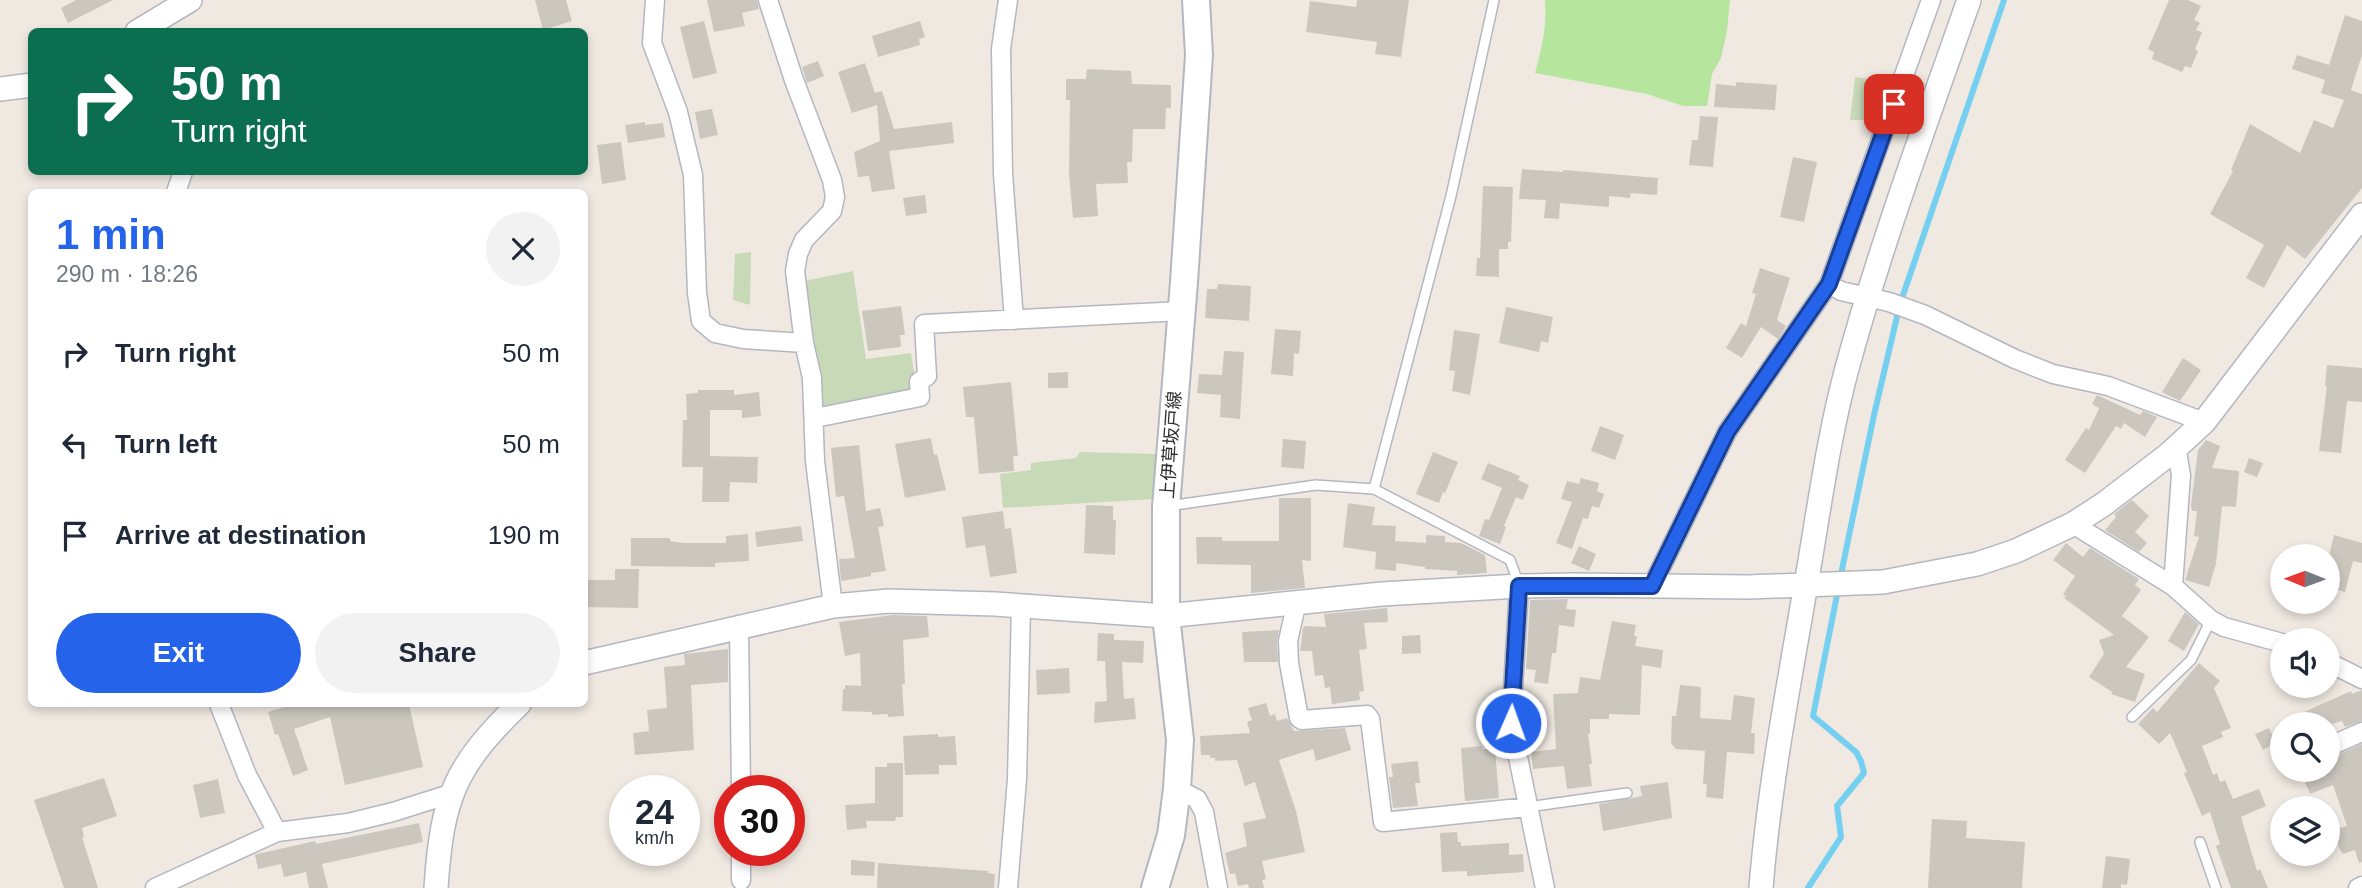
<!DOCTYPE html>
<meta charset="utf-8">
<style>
body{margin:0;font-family:Helvetica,"Noto Sans JP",sans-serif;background:#f2f2f3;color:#1f2937;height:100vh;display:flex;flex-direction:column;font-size:26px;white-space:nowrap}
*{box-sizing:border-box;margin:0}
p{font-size:23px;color:#747a83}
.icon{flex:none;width:38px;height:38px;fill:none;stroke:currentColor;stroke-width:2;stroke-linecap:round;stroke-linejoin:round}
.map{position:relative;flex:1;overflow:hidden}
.side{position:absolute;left:28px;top:189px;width:560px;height:518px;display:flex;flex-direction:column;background:#fff;border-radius:10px;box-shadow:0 4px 10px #0003}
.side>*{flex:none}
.top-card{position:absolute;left:28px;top:28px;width:560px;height:147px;border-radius:10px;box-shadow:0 4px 10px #0003;background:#0b6e4f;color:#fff;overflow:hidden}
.needle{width:46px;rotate:271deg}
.buttons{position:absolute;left:2270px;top:544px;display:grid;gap:14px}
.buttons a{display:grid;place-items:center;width:70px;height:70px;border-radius:50%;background:#fff;box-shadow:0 4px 10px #0003;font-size:35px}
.speed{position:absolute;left:609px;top:775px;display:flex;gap:14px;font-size:35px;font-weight:700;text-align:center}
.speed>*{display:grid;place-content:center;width:91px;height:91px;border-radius:50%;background:#fff;box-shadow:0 4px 10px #0003;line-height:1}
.speed small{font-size:18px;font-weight:400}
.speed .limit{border:10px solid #d22;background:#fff;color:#111}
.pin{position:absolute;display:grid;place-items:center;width:60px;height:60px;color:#fff;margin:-30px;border-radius:14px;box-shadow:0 4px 10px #0006}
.me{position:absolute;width:77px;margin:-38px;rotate:2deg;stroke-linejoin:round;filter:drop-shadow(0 0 5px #0008)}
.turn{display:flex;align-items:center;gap:24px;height:147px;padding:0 28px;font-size:32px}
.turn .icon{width:91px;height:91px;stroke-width:2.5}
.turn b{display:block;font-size:49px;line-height:60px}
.round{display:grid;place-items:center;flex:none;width:74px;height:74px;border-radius:37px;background:#f2f2f3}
.headline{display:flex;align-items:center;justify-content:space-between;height:119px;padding:0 28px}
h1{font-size:42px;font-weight:800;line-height:52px;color:#2563eb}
.action{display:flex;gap:14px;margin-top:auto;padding:14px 28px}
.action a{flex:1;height:80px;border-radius:42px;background:#2563eb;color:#fff;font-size:28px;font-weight:800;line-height:80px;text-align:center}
.action a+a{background:#f2f2f3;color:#1f2937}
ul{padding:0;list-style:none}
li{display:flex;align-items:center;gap:21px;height:91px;padding:0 28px}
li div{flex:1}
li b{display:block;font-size:26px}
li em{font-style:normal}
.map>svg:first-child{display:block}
.green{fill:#b6e59e}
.cemetery{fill:#c8d9b8}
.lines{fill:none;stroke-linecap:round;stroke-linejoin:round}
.stream{stroke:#75cff0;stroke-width:6}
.building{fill:#cbc7bf}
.service-casing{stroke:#b4b7c1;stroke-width:12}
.minor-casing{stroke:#b4b7c1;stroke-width:21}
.tertiary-casing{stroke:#b4b7c1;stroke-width:26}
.secondary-casing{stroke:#b4b7c1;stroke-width:30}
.service{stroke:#fff;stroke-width:9}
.minor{stroke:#fff;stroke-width:18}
.tertiary{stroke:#fff;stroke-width:23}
.secondary{stroke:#fff;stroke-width:26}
.route-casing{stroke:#184099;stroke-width:18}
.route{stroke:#2563eb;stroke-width:12}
.labels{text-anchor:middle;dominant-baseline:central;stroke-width:7;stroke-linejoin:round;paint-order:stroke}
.street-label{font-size:18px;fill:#2e2e2e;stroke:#fff}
</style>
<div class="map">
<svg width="2362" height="888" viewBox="0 0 2362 888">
<rect width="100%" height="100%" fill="#efe9e1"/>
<path class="green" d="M1545,0H1730L1727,31L1721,58L1712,74L1707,106H1683L1647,94L1535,73C1542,48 1547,26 1545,0Z"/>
<path class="cemetery" d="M1855,77L1892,82L1878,120H1850Z
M751,252L750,305L733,300L735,254Z
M853,271L866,359L911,353L917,392L825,411L820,406L806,318L804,281Z
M1080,452L1155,454L1157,455L1154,499L1003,508L1000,474L1031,470V463L1076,458Z"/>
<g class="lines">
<path class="stream" d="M1840,579L1874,415L1900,304L2004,0
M1808,888L1841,837L1837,806L1864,773L1861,761L1856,752L1813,716L1838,590"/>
</g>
<path class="building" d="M76,0H113L68,23L61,8Z
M535,0H566L572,21L543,30Z
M707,0H757L759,9L742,13L745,26L714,32Z
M1357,0H1409L1401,57L1375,54L1377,42L1306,32L1310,1L1356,7Z
M2169,0H2188L2201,6L2194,20L2200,23L2196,30L2202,32L2195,49L2198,51L2191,68L2185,66L2182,72L2152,59L2154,52L2148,49Z
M2345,15L2362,21V55L2351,90L2362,94V188L2305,259L2287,245L2264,288L2246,278L2264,245L2210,214L2233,171L2231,170L2250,124L2300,153L2314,120L2333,128L2344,100L2321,93L2325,80L2292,69L2297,55L2329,65Z
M704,21L717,73L693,79L680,27Z
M920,21L925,37L919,39L920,45L878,57L872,36Z
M818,61L824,76L807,83L802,67Z
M865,63L875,93L882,91L894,129L952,122L954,143L889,151L895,189L872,192L869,176L858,177L854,152L880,141L877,105L852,113L838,72Z
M1087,69L1131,71L1132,84L1171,85V108H1166L1165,129H1133L1132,162H1127L1128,183L1096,184L1098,216L1073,218L1069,174L1070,100H1066V79H1086Z
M1736,82L1777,85L1775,110L1714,107L1716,84L1736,86Z
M712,109L718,135L700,139L695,112Z
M1700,116L1718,117L1713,167L1689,165L1692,140H1698Z
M645,122V125L663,123L665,137L628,143L625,125Z
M621,142L626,180L602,184L597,145Z
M1793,157L1817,162L1804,222L1780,217Z
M1522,169L1563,172V170L1658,178L1657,195L1631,193L1630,198L1609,196V207L1560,203L1559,219L1544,218L1546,200L1519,199Z
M1483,186L1513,187L1511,242H1508V249H1499V277L1476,276L1477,258H1480Z
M925,195L927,213L906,216L903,198Z
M1760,268L1790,278L1777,320L1786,326L1778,339L1761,327L1742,358L1726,348L1741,323L1746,326L1756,294L1752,293Z
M1218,284L1251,286L1249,321L1205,318L1207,289H1217Z
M901,306L905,335H900L901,347L868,351L862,311Z
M1506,307L1553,317L1548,343L1541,341L1539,352L1499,343Z
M1275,329L1301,331L1299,354L1294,353L1293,376L1271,374Z
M1454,330L1480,334L1470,395L1452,391L1455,371L1449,370Z
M1224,351L1244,352L1240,419L1220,417L1221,395L1197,393L1199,374L1222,375Z
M2183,358L2201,370L2180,401L2162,392Z
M2327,365L2362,368V402L2347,401L2341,453L2319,451L2327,386H2325Z
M1068,372V388H1048V373Z
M1011,382L1018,456H1013L1014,471L979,474L974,417H966L963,387Z
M698,390H734V395L759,392L761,416L742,418V410H710V456L758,457L757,483L730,482L729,502H702L703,467H682L683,420H687L686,394L698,393Z
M2097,395L2140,415L2143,411L2157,417L2145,437L2124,423L2121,429L2116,426L2085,473L2065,460L2086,428L2089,430L2098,411L2099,408L2092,404Z
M1600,426L1624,435L1615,460L1591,451Z
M931,438L934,455L937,454L946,490L905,498L895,444Z
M1283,439L1306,441L1304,469L1281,467Z
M2206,440L2220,446L2212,468L2239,471L2236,507L2222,506L2216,564L2209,587L2185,580L2199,537L2194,536L2197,511H2192L2191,505L2198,450Z
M859,445L866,511L880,508L884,526L878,527L886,571L871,573V576L841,581L839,559L855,558L844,496L836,497L831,448Z
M1433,452L1458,462L1445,493L1443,492L1439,503L1416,494Z
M2249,458L2263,463L2257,477L2244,472Z
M1488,463L1520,476L1518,480L1529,485L1523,500L1516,497L1504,526L1506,527L1500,544L1479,536L1485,519L1489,520L1502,488L1481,479Z
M1581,478L1599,483L1597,491L1604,494L1599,508L1592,506L1588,519L1583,518L1572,549L1556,543L1572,502L1561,499L1567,481L1579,484Z
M1279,498H1311V561L1302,560L1305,588L1251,593V565L1197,564L1196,537H1222V541H1279Z
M2132,500L2149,516L2135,532L2147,543L2139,552L2105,530L2116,517L2114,514Z
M1348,503L1375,507L1372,525L1396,526L1395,541L1426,543V535L1445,536V542L1461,543L1485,555L1487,573L1457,575V571L1425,569V567L1396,563V571L1375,569L1376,552L1343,547Z
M1086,505L1113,506V520H1116L1115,555L1084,553Z
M1003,511L1005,529L1011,528L1017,573L990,577L985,545L966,548L962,517Z
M801,526L803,541L757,547L755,532Z
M748,534L749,561L715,563V567L631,566V538H670V541L684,543H726V536Z
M2334,535L2362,543V563L2353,561L2345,592L2328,587V560Z
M2066,543L2083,557L2090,548L2139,579L2135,585L2141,590L2122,616L2149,637L2126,667L2145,674L2135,702L2111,694L2112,692L2089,677L2104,654L2099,640L2114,635L2064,598L2066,596L2063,594L2075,576L2053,560Z
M1579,546L1596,554L1589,571L1571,563Z
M615,569H639L638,608L584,607V580H615Z
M1568,599L1566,609L1576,610L1574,627L1559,625L1556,653H1552L1548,684L1534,682L1536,670L1526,669L1530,600Z
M1387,608L1388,622L1364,623L1367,649L1359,650L1364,691L1359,692L1360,700L1332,704L1330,687L1325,688L1323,675L1315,676L1312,651H1300L1303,628L1305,626L1326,627L1324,614Z
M2185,612L2199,624L2184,651L2168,641Z
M893,615L927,616L929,637L903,640L905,684H902L904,716L888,717V714L872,715V712L842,711L843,689H845V685L861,686L860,653L845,656L839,622Z
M1612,621L1636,625L1634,636H1637L1635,646L1663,650L1661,668L1642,665L1640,715L1609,714V719H1590V734H1588L1592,764H1589L1592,786L1567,789L1564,766L1533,769L1531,752L1556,749L1553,694L1578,693L1580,677L1600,680Z
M1279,630L1277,641L1278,662H1244L1242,632Z
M1098,633L1114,634V640L1144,641L1143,663L1122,662L1124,699L1134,698L1136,719L1094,723L1095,702L1107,701L1105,661H1097Z
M1420,635L1421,653L1402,654V636Z
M728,649V682L691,685L694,750L635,755L633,733L649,731L647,710L667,708L664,667L685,665L684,654Z
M2199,663L2220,681L2214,688L2231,728L2221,732L2223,737L2202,746L2213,775L2217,773L2220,782L2225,780L2233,799L2259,789L2266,806L2241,817L2257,871L2260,869L2268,888H2231L2216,846L2220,844L2210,812L2202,816L2184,773L2187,772L2170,733L2159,744L2138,724L2153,708L2157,712Z
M1069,668L1070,693L1037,695L1036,670Z
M1680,685L1701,687L1700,718L1731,720L1734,695L1755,698L1751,733H1755L1754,754L1727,752L1723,799L1706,797L1707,784H1703L1705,751L1676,749L1671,743L1672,716H1676Z
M2362,690V721L2345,727L2342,721L2332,724H2277L2351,691L2352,694Z
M1266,703L1270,716L1275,714L1277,721L1287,718L1294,731L1345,728L1351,750L1316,761L1313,749L1279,760L1296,811L1305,852L1262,861L1266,879L1262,880L1264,888H1249L1248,884L1238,886L1235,873L1230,874L1225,853L1247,846L1243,823L1266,818L1255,782L1245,786L1237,760L1215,761V758H1210V755H1201L1200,736L1250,733L1247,722L1252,720L1248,708Z
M294,704H409L423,767L345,785L330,717L294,729L308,770L293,776L278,734L275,735L268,712Z
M2269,728L2276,743L2263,750L2255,734Z
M938,734V737L955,736L957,765H939V774L905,775L903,736Z
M2362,744V862L2359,863L2355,850L2343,854L2340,850L2333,830L2347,826L2333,785L2310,794L2300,770H2328V759Z
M1482,746V749H1495L1499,798L1465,801L1461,748Z
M1418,761L1420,783H1415L1418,806L1393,808L1389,777H1393L1391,764Z
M887,763H903V817H896L895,821H866L867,828L847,830L845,805L875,803V767H887Z
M104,778L117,816L82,828L84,837H82L98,888H64L34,800Z
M218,779L225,813L200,818L193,785Z
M1668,782L1672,818L1603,831L1599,804L1642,796L1640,786Z
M1932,819L1967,821L1966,838L2025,842L2022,888H1928Z
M419,823L423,842L322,864L328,888H309L306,872L284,877L281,864L258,869L255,855L257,854L315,841L316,844Z
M1457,832L1458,842H1461V846L1509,843V855L1523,854L1524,872L1467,876V871L1442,872L1440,833Z
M2106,856L2130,859L2127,885L2121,884V888H2102Z
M851,860L875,862L874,876L851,875Z
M878,863L988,871V873L995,874L994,888H877Z"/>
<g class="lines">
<defs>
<path id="service" d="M1374,489L1451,196L1494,0
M1168,506L1316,485L1374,489L1510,560L1519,585
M2132,717L2191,660L2211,620
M1528,807L1627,793
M2200,842L2216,888"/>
<path id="minor" d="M655,0L652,43L678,112L693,175L697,293L701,321L715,333L743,339L804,343
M768,0L794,80L832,180L835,197L832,211L804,240L798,254L795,271L804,343L812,378L815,461L833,606
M1008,0L1001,49L1003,174L1014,320
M176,192L183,172
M1829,284L1841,291L1889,302L1925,315L2015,359L2053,374L2108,386L2204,422
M815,418L920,397L919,382L927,376L924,324L1182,311
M2176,446L2181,475L2173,586L2211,620L2224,627L2282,643
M2073,524L2173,586
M1519,586L1511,723L1545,888
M1652,586L1727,432L1829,284L1931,0
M1295,610L1288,641L1289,663L1299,718L1302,720L1367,715L1370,719L1383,822L1528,807
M739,627L741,791
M2328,662L2362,679
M219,704L247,775L277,832
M2328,747L2362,732
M1177,789L1197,799L1204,812L1218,888
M741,850V880
M155,888L277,832L348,823L393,812L450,794
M1008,888L1017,779L1021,607
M2358,888L2362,886"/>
<path id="tertiary" d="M137,32L190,0
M0,89L32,85
M584,663L833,606L889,601L995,604L1166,616L1382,594L1519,586L1573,585L1748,587L1883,582L1977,564L2016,551L2073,524L2104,504L2168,455L2204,422L2362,215
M436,888C442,798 454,767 519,704
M1761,888C1769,788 1788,689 1805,590C1818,517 1827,444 1846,372C1880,246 1926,123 1969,0"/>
<path id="secondary" d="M1155,888L1171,835L1177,789L1180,740L1166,616V507L1184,282L1199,55L1196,0"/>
</defs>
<use href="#service" class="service-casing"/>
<use href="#minor" class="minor-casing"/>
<use href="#tertiary" class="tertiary-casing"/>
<use href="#secondary" class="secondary-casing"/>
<use href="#service" class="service"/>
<use href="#minor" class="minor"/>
<use href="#tertiary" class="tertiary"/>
<use href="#secondary" class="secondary"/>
</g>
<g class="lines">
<defs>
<path id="route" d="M1511,723L1519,586H1652L1727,432L1829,284L1894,104"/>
</defs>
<use href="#route" class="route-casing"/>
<use href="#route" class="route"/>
</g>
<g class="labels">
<g class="street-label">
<text transform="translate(1171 445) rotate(-86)">上伊草坂戸線</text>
</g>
</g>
</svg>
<div class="buttons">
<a><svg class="needle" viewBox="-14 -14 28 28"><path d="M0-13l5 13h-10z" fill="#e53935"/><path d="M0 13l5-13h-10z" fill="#747a83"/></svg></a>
<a><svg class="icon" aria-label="sound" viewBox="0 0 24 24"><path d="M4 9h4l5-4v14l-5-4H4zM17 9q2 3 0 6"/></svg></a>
<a><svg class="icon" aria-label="search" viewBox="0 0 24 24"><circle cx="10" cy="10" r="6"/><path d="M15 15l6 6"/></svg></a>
<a><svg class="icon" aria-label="layers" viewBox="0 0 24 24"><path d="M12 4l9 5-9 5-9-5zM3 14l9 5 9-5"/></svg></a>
</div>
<div class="speed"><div>24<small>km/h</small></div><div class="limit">30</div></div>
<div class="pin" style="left:1894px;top:104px;background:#d93025"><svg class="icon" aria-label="arrive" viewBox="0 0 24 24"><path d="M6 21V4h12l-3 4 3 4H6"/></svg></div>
<svg class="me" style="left:1511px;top:723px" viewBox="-20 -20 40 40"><circle r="17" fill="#2563eb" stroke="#fff" stroke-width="3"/><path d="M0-11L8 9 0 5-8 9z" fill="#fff"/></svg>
<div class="top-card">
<div class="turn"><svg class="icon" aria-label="right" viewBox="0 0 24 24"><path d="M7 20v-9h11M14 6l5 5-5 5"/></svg><div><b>50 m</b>Turn right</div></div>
</div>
<section class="side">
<div class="headline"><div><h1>1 min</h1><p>290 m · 18:26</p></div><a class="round"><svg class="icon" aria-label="close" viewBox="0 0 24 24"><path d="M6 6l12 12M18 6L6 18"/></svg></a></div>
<ul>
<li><svg class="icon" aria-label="right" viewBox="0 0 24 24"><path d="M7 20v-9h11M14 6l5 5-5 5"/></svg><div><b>Turn right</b></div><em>50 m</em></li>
<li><svg class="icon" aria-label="left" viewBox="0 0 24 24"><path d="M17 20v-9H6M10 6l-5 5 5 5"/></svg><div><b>Turn left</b></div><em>50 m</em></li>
<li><svg class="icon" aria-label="arrive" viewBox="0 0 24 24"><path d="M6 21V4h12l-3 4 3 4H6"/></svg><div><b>Arrive at destination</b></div><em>190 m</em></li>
</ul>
<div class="action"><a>Exit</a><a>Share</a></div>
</section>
</div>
